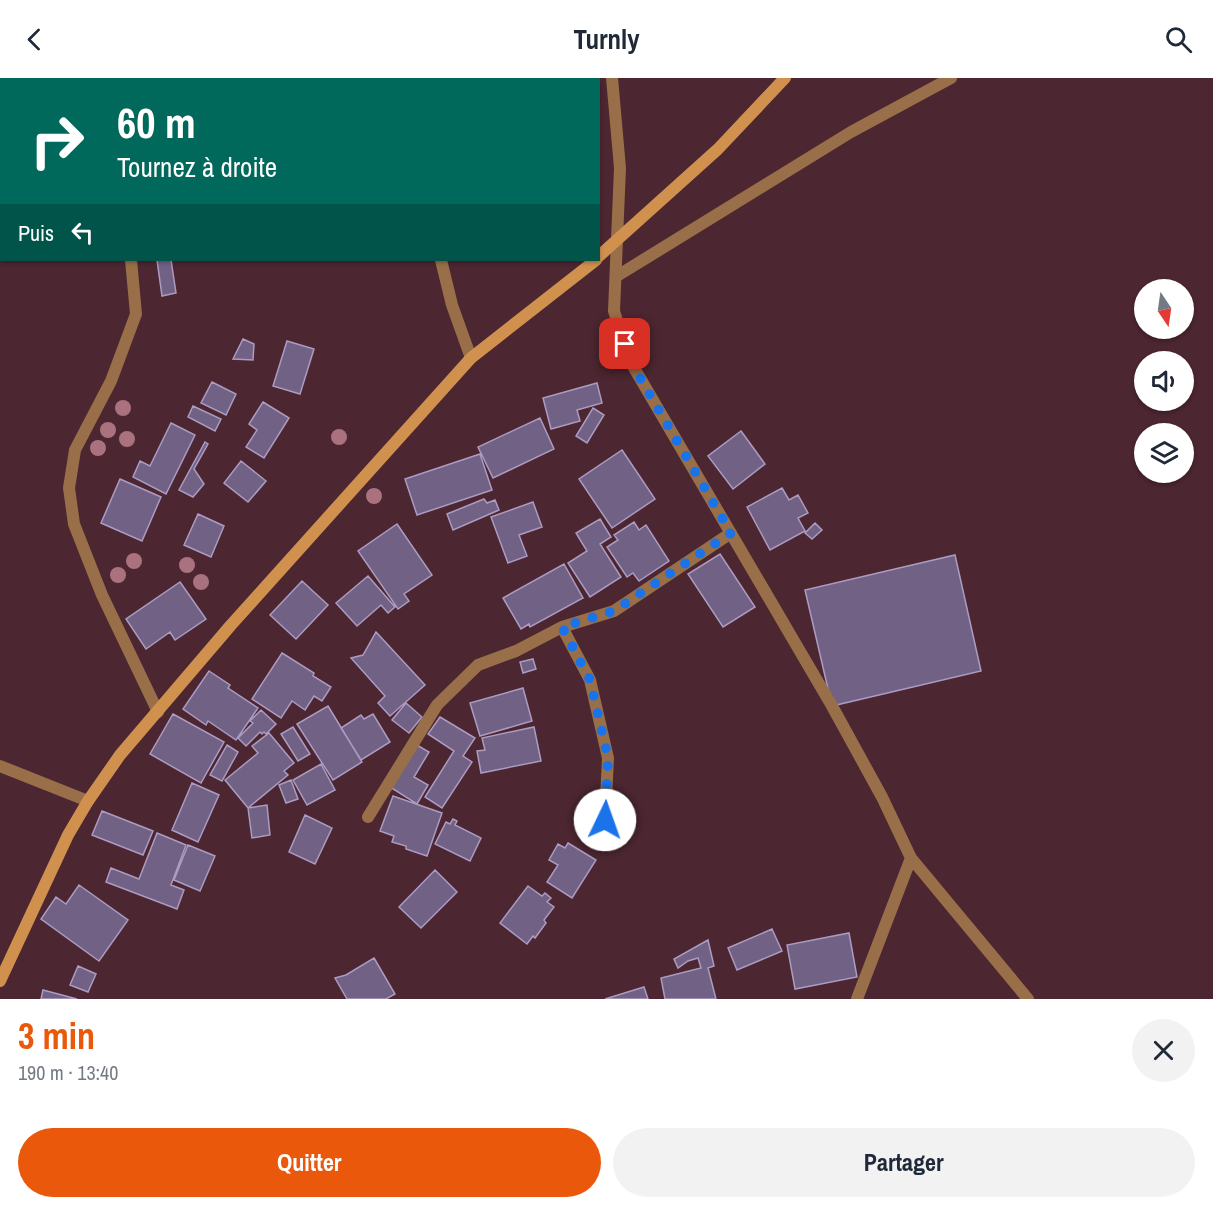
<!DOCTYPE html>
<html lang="fr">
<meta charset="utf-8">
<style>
body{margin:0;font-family:"Archivo Narrow",sans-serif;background:#f2f2f3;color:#1f2937;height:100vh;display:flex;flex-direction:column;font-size:22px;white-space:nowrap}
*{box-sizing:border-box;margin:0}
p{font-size:20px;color:#747a83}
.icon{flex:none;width:33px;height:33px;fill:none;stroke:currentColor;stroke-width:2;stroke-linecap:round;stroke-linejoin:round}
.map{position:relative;height:921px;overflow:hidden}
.panel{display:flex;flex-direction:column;background:#fff;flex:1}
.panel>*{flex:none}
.hud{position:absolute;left:0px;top:0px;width:600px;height:183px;box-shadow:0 2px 4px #0004;background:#00695c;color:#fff;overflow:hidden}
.needle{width:39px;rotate:167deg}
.controls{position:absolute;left:1134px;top:201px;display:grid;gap:12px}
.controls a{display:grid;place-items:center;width:60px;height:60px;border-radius:50%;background:#fff;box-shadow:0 2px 4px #0004;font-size:30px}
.pin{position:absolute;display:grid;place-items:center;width:51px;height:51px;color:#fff;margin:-26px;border-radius:12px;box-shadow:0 3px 9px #0006}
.me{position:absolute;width:66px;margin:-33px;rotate:3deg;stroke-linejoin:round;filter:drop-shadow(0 0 4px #0008)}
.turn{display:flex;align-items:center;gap:21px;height:126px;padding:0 18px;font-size:27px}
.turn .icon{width:78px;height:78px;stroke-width:2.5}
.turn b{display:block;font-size:42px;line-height:51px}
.then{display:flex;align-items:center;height:57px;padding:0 18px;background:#0003;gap:12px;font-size:22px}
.round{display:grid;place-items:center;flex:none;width:63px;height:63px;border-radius:32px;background:#f2f2f3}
.head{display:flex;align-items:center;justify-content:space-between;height:102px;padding:0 18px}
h1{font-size:36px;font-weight:700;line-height:45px;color:#ea580c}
.button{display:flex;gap:12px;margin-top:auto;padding:12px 18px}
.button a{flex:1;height:69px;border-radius:36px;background:#ea580c;color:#fff;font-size:24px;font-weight:700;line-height:69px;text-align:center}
.button a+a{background:#f2f2f3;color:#1f2937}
header{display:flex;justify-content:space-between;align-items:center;height:78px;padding:0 18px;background:#fff;font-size:27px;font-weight:700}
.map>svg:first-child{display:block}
.building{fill:#716185;stroke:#ac9bc2;stroke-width:1.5}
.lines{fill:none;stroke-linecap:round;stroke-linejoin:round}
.street{stroke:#986f48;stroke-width:12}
.secondary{stroke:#d0904e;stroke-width:12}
.tree{fill:#aa727f}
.route{stroke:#1a73e8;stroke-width:10;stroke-dasharray:0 18}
</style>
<header><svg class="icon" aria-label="back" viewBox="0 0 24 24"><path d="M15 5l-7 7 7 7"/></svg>Turnly<svg class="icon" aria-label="search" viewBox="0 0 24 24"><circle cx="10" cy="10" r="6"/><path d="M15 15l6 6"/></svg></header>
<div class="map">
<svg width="1213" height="921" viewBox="0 0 1213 921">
<rect width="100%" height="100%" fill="#4c2630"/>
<path class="building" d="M157,182H171L176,215L162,218Z
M243,261L254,266L253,282L233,281Z
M287,263L314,271L300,316L273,308Z
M212,304L236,316L226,337L201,325Z
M597,305L602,325L577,332L580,343L551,351L543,320Z
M263,324L289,340L264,380L246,369L257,352L249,346Z
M193,328L221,341L215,353L188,339Z
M593,330L604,337L587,365L576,358Z
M540,340L554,371L493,400L478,369Z
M171,345L195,357L166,416L133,399L140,383L150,388Z
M741,353L765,386L733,411L708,378Z
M205,364L208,366L194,391L204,406L193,419L179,412Z
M622,372L655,421L612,450L579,401Z
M480,376L492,412L417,437L405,401Z
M241,383L266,403L248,424L224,405Z
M120,401L161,419L142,463L101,445Z
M782,410L789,422L798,417L808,435L798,440L805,453L770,472L747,429Z
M484,421L487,425L495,422L499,432L453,452L447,436Z
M533,424L542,449L519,457L527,478L508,485L491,439Z
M198,436L224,448L211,479L184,467Z
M600,441L611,459L600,466L621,499L590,519L568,485L587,473L576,455Z
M634,444L639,452L646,447L669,483L639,503L633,495L627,499L607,469L618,462L614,457Z
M815,445L822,452L812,461L805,455Z
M397,446L432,497L404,516L409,523L398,531L358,473Z
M720,476L755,529L723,549L688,496Z
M955,477L981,593L832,628L805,512Z
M564,486L583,520L530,549L529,546L521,551L503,520Z
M368,498L395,529L388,535L381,527L357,548L336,525Z
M302,503L328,527L296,561L270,537Z
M180,504L206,541L175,562L170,554L146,571L126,541Z
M376,554L425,607L390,638L378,625L385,618L351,580L363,577Z
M282,575L314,595L313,598L331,609L322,623L314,618L305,632L292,623L281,640L252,621Z
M533,581L536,591L523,595L520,584Z
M209,593L230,607L228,610L258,630L236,662L208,643L206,647L183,631Z
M523,610L532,643L480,658L470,625Z
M406,625L422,639L409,655L392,642Z
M328,628L362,684L333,702L297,646Z
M261,632L276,646L266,656L264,654L262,656L260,654L246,668L238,660L253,645L250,643Z
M173,636L224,664L201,705L150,676Z
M373,636L390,664L361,682L341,650L361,637L364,641Z
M440,639L475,660L463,678L472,684L442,730L425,719L454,673L428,656Z
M293,649L310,676L298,683L281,656Z
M534,649L541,683L481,695L477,673L485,672L482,660Z
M269,655L294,685L284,693L288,697L248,730L225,702L258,675L252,668Z
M415,666L429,674L414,699L428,707L417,726L390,709Z
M227,667L238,674L222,703L210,697Z
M321,686L335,712L307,727L293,702Z
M291,702L298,721L286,725L279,707Z
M192,705L219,717L198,764L172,752Z
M393,718L442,735L427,778L406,771V768L392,764L394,758L380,753Z
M267,727L270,757L252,760L248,730Z
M102,733L153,753L143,777L92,757Z
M305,737L332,750L315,786L289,774Z
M453,741L457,743L455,747L481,760L470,783L435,766L446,744L450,746Z
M157,755L186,767L171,807L184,812L177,831L106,804L111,790L139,801Z
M568,765L596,782L572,820L547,804L558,787L549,782L558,766L565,770Z
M188,767L215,778L200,813L174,802Z
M435,792L457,814L421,850L399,829Z
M79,807L128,842L99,883L41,841L56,819L66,826Z
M528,808L542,818L545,815L551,820L547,824L554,829L544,842L546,845L535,860L533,858L527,866L500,845Z
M772,851L782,873L737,892L728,870Z
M849,855L857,899L795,911L787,867Z
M708,862L714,888L708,890L716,921H665L661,900L701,890L698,880L688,883L678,890L674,881Z
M374,880L395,916L386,921H347L335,900L346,897Z
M78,888L96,896L88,914L70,907Z
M644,909L648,921H605Z
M43,912L77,921H41Z"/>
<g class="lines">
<path class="street" d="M373,0L374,2
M612,0L620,90L614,233L630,283L832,628L882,719L911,780L1028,921
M0,43L2,44
M0,104L2,103
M131,182L136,236L111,303L75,372L69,410L74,446L102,517L158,634
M441,182L452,227L471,280
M617,198L851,54L951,0
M562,549L590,602L608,680L605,742
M0,688L88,723
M368,739L437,627L478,587L516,573L562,549L614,533L731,455
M857,921L911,780"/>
<path class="secondary" d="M598,179L718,71L785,0
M0,903L68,757L88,723L120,677L231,547L471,280L596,182"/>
</g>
<g class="tree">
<circle cx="123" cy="330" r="8"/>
<circle cx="108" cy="352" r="8"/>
<circle cx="339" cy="359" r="8"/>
<circle cx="127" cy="361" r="8"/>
<circle cx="98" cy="370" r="8"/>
<circle cx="374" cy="418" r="8"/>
<circle cx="134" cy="483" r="8"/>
<circle cx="187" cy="487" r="8"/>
<circle cx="118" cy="497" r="8"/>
<circle cx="201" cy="504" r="8"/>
</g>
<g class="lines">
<path class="route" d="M605,742L608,680L590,602L562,549L614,533L731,455L630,283L625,266"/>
</g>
</svg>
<div class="controls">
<a><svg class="needle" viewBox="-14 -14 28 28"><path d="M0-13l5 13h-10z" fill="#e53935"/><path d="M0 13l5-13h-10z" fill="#747a83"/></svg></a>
<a><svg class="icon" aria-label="sound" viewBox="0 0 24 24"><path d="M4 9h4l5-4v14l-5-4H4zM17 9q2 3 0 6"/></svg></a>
<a><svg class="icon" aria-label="layers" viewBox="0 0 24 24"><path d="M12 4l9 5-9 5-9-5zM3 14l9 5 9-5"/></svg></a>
</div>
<div class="pin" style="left:625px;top:266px;background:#d93025"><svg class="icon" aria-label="arrive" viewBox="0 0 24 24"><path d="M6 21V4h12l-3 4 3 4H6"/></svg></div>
<svg class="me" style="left:605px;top:742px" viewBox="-20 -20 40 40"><circle r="19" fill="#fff"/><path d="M0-13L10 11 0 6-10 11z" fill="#1a73e8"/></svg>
<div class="hud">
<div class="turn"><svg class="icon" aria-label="right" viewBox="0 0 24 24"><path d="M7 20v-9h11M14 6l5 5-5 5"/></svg><div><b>60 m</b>Tournez à droite</div></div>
<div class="then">Puis<svg class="icon" aria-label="left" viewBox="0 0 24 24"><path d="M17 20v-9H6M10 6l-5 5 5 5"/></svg></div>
</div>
</div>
<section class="panel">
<div class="head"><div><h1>3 min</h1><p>190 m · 13:40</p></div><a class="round"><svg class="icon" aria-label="close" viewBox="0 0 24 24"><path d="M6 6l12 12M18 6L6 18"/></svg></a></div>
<div class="button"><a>Quitter</a><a>Partager</a></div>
</section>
